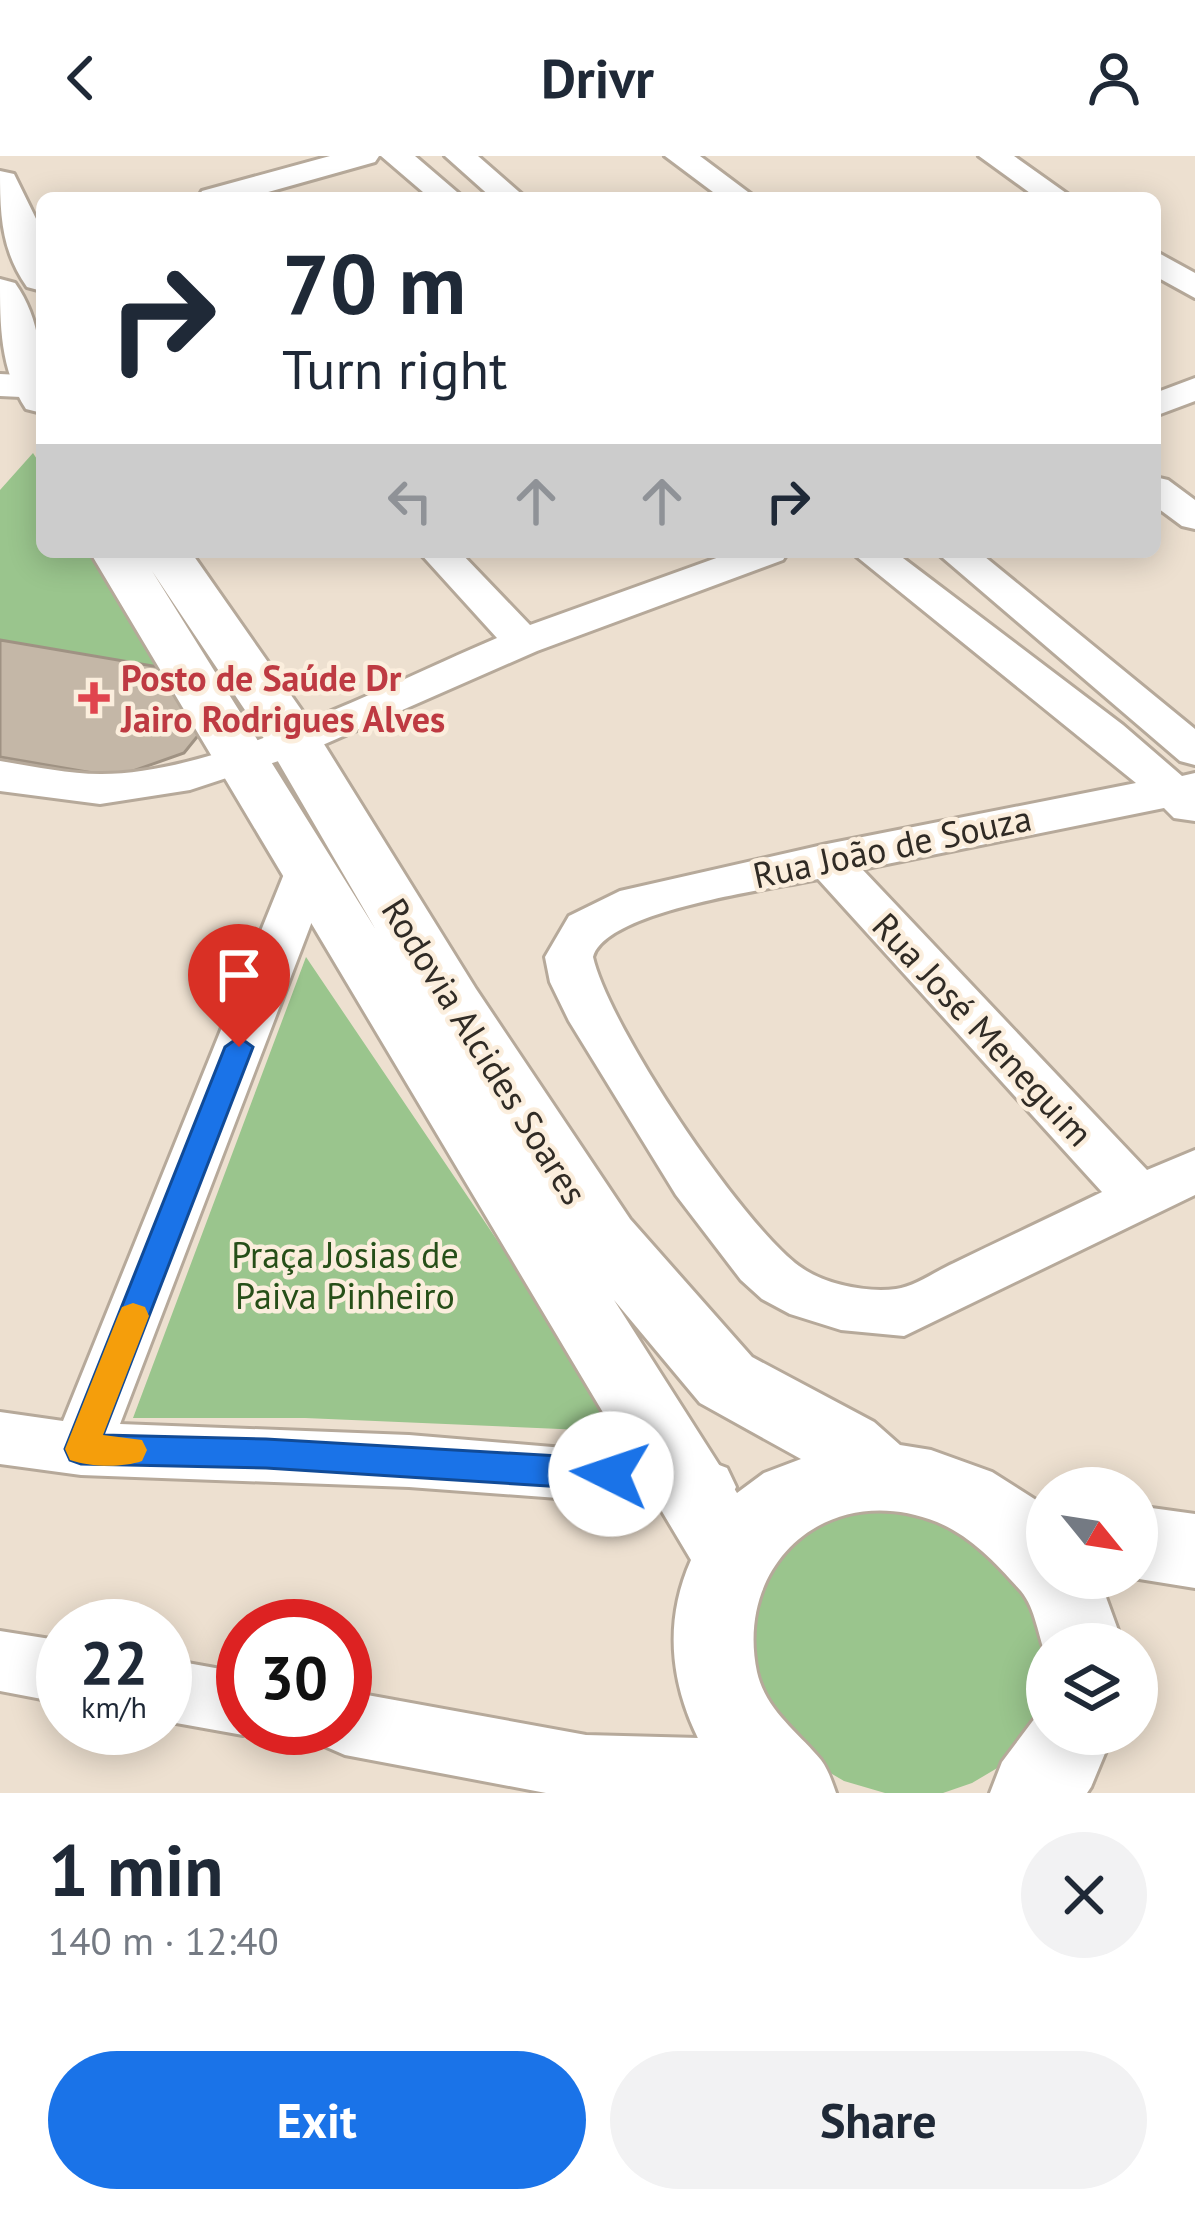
<!DOCTYPE html>
<meta charset="utf-8">
<style>
body{margin:0;font-family:"PT Sans",sans-serif;background:#f2f2f3;color:#1f2937;height:100vh;display:flex;flex-direction:column;font-size:45px;white-space:nowrap}
*{box-sizing:border-box;margin:0}
p{font-size:39px;color:#747a83}
.icon{flex:none;width:66px;height:66px;fill:none;stroke:currentColor;stroke-width:2;stroke-linecap:round;stroke-linejoin:round}
.map{position:relative;height:1637px;overflow:hidden}
.drawer{display:flex;flex-direction:column;background:#fff;flex:1}
.drawer>*{flex:none}
.guide{position:absolute;left:36px;top:36px;width:1125px;height:366px;border-radius:18px;box-shadow:0 6px 30px #0003;background:#fff;color:#1f2937;overflow:hidden}
.needle{width:78px;rotate:120deg}
.buttons{position:absolute;left:1026px;top:1311px;display:grid;gap:24px}
.buttons a{display:grid;place-items:center;width:132px;height:132px;border-radius:50%;background:#fff;box-shadow:0 6px 30px #0003;font-size:60px}
.speed{position:absolute;left:36px;top:1443px;display:flex;gap:24px;font-size:60px;font-weight:700;text-align:center}
.speed>*{display:grid;place-content:center;width:156px;height:156px;border-radius:50%;background:#fff;box-shadow:0 6px 30px #0003;line-height:1}
.speed small{font-size:30px;font-weight:400}
.speed .limit{border:18px solid #d22;background:#fff;color:#111}
.pin{position:absolute;display:grid;place-items:center;width:102px;height:102px;color:#fff;margin:-123px -51px;border-radius:50% 50% 50% 0;rotate:-45deg;box-shadow:0 0 12px #0007}
.pin .icon{rotate:45deg}
.me{position:absolute;width:132px;margin:-66px;rotate:274deg;stroke-linejoin:round;filter:drop-shadow(0 0 9px #0008)}
.turn{display:flex;align-items:center;gap:42px;height:252px;padding:0 48px;font-size:54px}
.turn .icon{width:156px;height:156px;stroke-width:2.5}
.turn b{display:block;font-size:84px;line-height:102px}
.lanes{display:flex;align-items:center;height:114px;padding:0 48px;background:#0003;justify-content:center;gap:60px;direction:ltr}
.lanes .off{opacity:.35}
.round{display:grid;place-items:center;flex:none;width:126px;height:126px;border-radius:63px;background:#f2f2f3}
.overview{display:flex;align-items:center;justify-content:space-between;height:204px;padding:0 48px}
h1{font-size:72px;font-weight:700;line-height:90px}
.button{display:flex;gap:24px;margin-top:auto;padding:24px 48px}
.button a{flex:1;height:138px;border-radius:72px;background:#1a73e8;color:#fff;font-size:48px;font-weight:700;line-height:138px;text-align:center}
.button a+a{background:#f2f2f3;color:#1f2937}
header{display:flex;justify-content:space-between;align-items:center;height:156px;padding:0 48px;background:#fff;font-size:54px;font-weight:700}
.map>svg:first-child{display:block}
.green{fill:#9ac58d}
.building{fill:#c4b7a7;stroke:#9f9283;stroke-width:3}
.lines{fill:none;stroke-linecap:round;stroke-linejoin:round}
.minor-casing{stroke:#b6a99a;stroke-width:6}
.major-casing{stroke:#b6a99a;stroke-width:6}
.minor{fill:#fff;fill-rule:evenodd}
.major{fill:#fff;fill-rule:evenodd}
.route{fill:#1a73e8;stroke:#114b97;stroke-width:3}
.slow{fill:#f59e0b}
.health-dot{fill:#e0444e;stroke:#fbeedd;stroke-width:4.5}
.labels{text-anchor:middle;dominant-baseline:central;stroke-width:9;stroke-linejoin:round;paint-order:stroke}
.health-label{font-size:36px;font-weight:bold;fill:#be3a42;stroke:#fbeedd;text-anchor:start}
.street-label{font-size:36px;fill:#302b25;stroke:#fbeedd}
.park-label{font-size:36px;fill:#264f18;stroke:#fbeedd}
</style>
<header><svg class="icon" aria-label="back" viewBox="0 0 24 24"><path d="M15 5l-7 7 7 7"/></svg>Drivr<svg class="icon" aria-label="person" viewBox="0 0 24 24"><circle cx="12" cy="8" r="4"/><path d="M4 21q1-7 8-7t8 7"/></svg></header>
<div class="map">
<svg width="1195" height="1637" viewBox="0 0 1195 1637">
<rect width="100%" height="100%" fill="#ede0d0"/>
<path class="green" d="M33,297L42,311V396H96L171,513L0,484V334Z
M306,801L613,1256L606,1275L305,1262H133Z
M856,1355L915,1356L972,1379L1033,1447L1047,1502L1045,1537L1036,1565L999,1611L972,1627L943,1637H885L844,1625L815,1608L755,1532L753,1443L781,1394L828,1363Z"/>
<path class="building" d="M0,484L171,513L205,571L184,597L116,621L0,601Z"/>
<g class="lines">
<defs>
<path id="minor" d="M330,0H379L375,6L247,42H198L202,35Z
M381,0H415L464,42H430Z
M445,0H478L526,42H492Z
M665,0H700L756,42H721Z
M979,0H1014L1073,42H1037Z
M1155,95L1195,117V142L1155,120Z
M0,218L42,220V242L0,240Z
M1195,222V245L1155,260V237Z
M1155,321L1168,324L1195,344V373L1182,370L1155,350Z
M419,396H460L530,469L733,396H788L783,404L537,495L309,595L190,634L100,648L0,635V605C32,610 67,618 100,618C216,619 388,528 497,482Z
M851,396H895L1123,569L1182,620L1195,617V665L1174,662L1164,652L862,713L1147,1014L1195,994V1039L904,1180L841,1174L790,1158L762,1143L741,1124L676,1039L569,865L550,826L545,801L569,760L620,735L827,688L1136,627ZM818,723L1102,1036C1053,1060 1003,1083 954,1107C936,1115 914,1131 896,1133C866,1137 823,1128 799,1110C741,1067 609,871 593,801C606,754 772,733 818,723Z
M936,396H979L1195,573V609L1180,605Z
M309,697L325,702L332,713L120,1268L409,1279L706,1304L727,1312L736,1331L727,1350L706,1358L611,1346L409,1331L81,1319L0,1308V1256L63,1265L286,713L293,702Z
M0,1475L63,1485V1547L0,1535Z
M165,1503L243,1517V1572H261L243,1579L165,1565Z
M345,1535L586,1579L769,1584L792,1594L802,1617L793,1637H546L345,1599L322,1589L315,1572H345Z"/>
<path id="major" d="M0,15L14,18L42,75V135L27,131C1,94 0,58 0,15Z
M0,123L15,127C43,167 42,210 42,257L26,253C0,213 0,169 0,123Z
M90,396H191L314,572L476,833L630,1063L752,1201L874,1266L900,1289L931,1294L992,1316L1047,1351V1422H1099L1123,1488H1047V1502C1038,1481 1036,1453 1021,1435C997,1408 971,1380 937,1366C830,1323 734,1406 757,1516C766,1555 798,1576 821,1604C828,1613 832,1626 836,1637H732C680,1568 654,1487 691,1404ZM152,415L269,590L376,774ZM614,1144L700,1247L801,1303L764,1317L737,1337Z
M1137,1350L1195,1358V1432L1133,1422H1137Z
M1047,1546V1578H1113L1091,1631L1087,1637H990L1002,1606Z"/>
</defs>
<use href="#minor" class="minor-casing"/>
<use href="#major" class="major-casing"/>
<use href="#minor" class="minor"/>
<use href="#major" class="major"/>
</g>
<path class="route" d="M239,881L253,891L103,1279L266,1283L611,1303L623,1308L628,1318L623,1329L611,1334L266,1312L81,1308L70,1304L65,1293L225,891Z"/>
<path class="slow" d="M133,1147L145,1151L149,1160L103,1279L142,1284L147,1294L142,1305C122,1312 90,1311 70,1304L65,1293L118,1160L122,1151Z"/>
<path class="health-dot" d="M88 524h12v12h12v12h-12v12h-12v-12h-12v-12h12z"/>
<g class="labels">
<g class="health-label">
<text x="121" y="521">Posto de Saúde Dr<tspan x="121" dy="41">Jairo Rodrigues Alves</tspan></text>
</g>
<g class="street-label">
<text transform="translate(892 690) rotate(-12)">Rua João de Souza</text>
<text transform="translate(983 873) rotate(47)">Rua José Meneguim</text>
<text transform="translate(485 895) rotate(58)">Rodovia Alcides Soares</text>
</g>
<g class="park-label">
<text x="345" y="1098">Praça Josias de<tspan x="345" dy="41">Paiva Pinheiro</tspan></text>
</g>
</g>
</svg>
<div class="buttons">
<a><svg class="needle" viewBox="-14 -14 28 28"><path d="M0-13l5 13h-10z" fill="#e53935"/><path d="M0 13l5-13h-10z" fill="#747a83"/></svg></a>
<a><svg class="icon" aria-label="layers" viewBox="0 0 24 24"><path d="M12 4l9 5-9 5-9-5zM3 14l9 5 9-5"/></svg></a>
</div>
<div class="speed"><div>22<small>km/h</small></div><div class="limit">30</div></div>
<div class="pin" style="left:239px;top:891px;background:#d93025"><svg class="icon" aria-label="arrive" viewBox="0 0 24 24"><path d="M6 21V4h12l-3 4 3 4H6"/></svg></div>
<svg class="me" style="left:611px;top:1318px" viewBox="-20 -20 40 40"><circle r="19" fill="#fff"/><path d="M0-13L10 11 0 6-10 11z" fill="#1a73e8"/></svg>
<div class="guide">
<div class="turn"><svg class="icon" aria-label="right" viewBox="0 0 24 24"><path d="M7 20v-9h11M14 6l5 5-5 5"/></svg><div><b>70 m</b>Turn right</div></div>
<div class="lanes"><svg class="icon off" aria-label="left" viewBox="0 0 24 24"><path d="M17 20v-9H6M10 6l-5 5 5 5"/></svg><svg class="icon off" aria-label="ahead" viewBox="0 0 24 24"><path d="M12 20V5M6 11l6-6 6 6"/></svg><svg class="icon off" aria-label="ahead" viewBox="0 0 24 24"><path d="M12 20V5M6 11l6-6 6 6"/></svg><svg class="icon" aria-label="right" viewBox="0 0 24 24"><path d="M7 20v-9h11M14 6l5 5-5 5"/></svg></div>
</div>
</div>
<section class="drawer">
<div class="overview"><div><h1>1 min</h1><p>140 m · 12:40</p></div><a class="round"><svg class="icon" aria-label="close" viewBox="0 0 24 24"><path d="M6 6l12 12M18 6L6 18"/></svg></a></div>
<div class="button"><a>Exit</a><a>Share</a></div>
</section>
